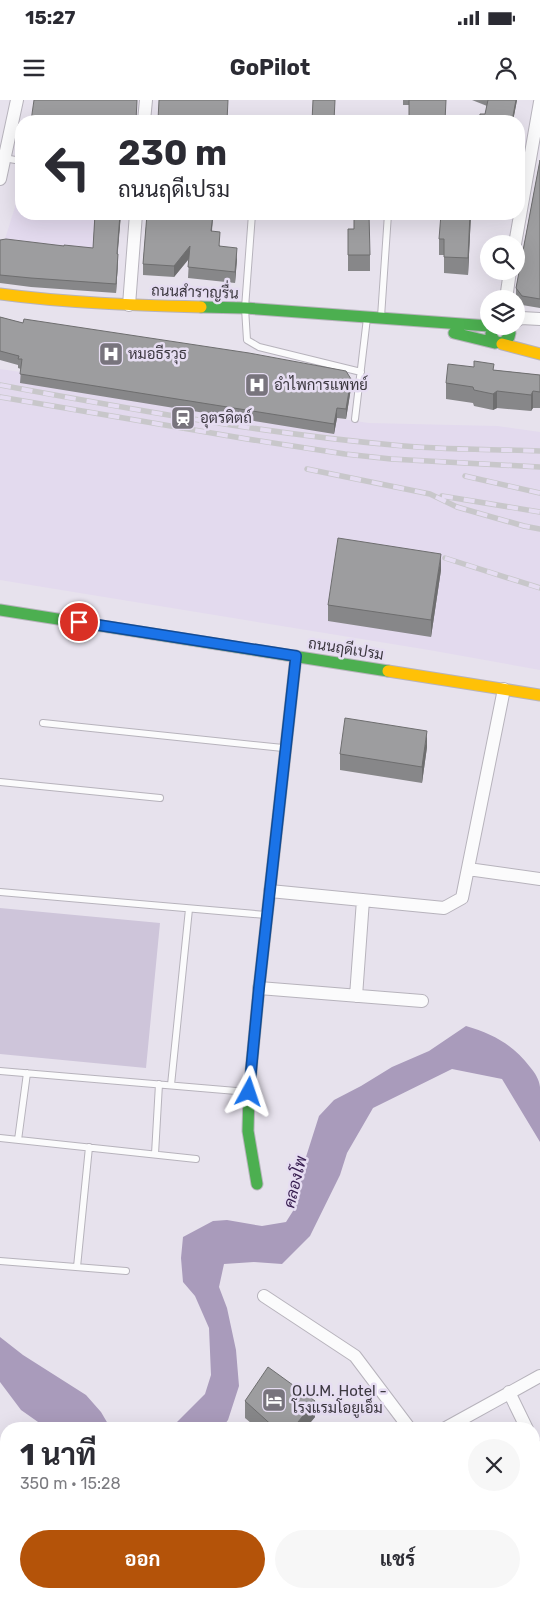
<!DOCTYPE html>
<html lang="th">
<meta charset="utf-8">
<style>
body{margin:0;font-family:Rubik,Sarabun,sans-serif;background:#f7f7f7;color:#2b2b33;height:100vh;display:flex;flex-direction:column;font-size:19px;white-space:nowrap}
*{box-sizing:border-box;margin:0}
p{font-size:16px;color:#7c7c81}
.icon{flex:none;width:28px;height:28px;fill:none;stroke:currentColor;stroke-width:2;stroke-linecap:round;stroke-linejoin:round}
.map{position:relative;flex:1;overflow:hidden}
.details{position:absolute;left:0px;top:1322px;width:540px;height:176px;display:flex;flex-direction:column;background:#fff;border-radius:20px 20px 0 0;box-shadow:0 5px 20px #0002}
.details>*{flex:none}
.banner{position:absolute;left:15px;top:15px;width:510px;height:105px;border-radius:20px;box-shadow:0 5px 20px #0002;background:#fff;color:#2b2b33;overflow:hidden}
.tools{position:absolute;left:480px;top:135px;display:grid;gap:10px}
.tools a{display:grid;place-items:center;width:45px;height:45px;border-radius:50%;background:#fff;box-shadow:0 5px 20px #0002;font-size:25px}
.pin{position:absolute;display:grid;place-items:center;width:42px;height:42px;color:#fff;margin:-21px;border:2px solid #fff;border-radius:50%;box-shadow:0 1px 5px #0007}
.me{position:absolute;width:55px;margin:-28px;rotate:5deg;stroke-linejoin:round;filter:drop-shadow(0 0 4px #0008)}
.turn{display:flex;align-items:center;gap:18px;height:105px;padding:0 20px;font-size:22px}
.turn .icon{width:65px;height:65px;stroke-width:2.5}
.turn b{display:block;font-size:35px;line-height:42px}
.round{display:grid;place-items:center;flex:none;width:52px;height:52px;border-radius:26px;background:#f7f7f7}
.head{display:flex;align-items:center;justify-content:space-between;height:85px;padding:0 20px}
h1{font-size:30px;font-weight:700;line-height:38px}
.action{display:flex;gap:10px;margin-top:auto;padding:10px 20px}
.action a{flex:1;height:58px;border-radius:30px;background:#b45309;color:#fff;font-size:20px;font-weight:700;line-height:58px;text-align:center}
.action a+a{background:#f7f7f7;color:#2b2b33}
.status{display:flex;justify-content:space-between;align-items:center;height:35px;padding:0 25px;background:#fff;direction:ltr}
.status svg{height:14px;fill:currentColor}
header{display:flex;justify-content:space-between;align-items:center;height:65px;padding:0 20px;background:#fff;font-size:22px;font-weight:700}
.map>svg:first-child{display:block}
.built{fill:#e3daee}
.green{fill:#cec5da}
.water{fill:#a99bbb}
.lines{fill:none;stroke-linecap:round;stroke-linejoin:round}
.lane-casing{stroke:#b7b3bc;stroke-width:8}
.street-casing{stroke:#b7b3bc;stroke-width:14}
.fast-casing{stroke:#b7b3bc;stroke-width:13}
.slow-casing{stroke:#b7b3bc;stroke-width:13}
.lane{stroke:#fbfbfc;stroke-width:6}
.street{stroke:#fbfbfc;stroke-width:12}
.fast{stroke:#4caf50;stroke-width:11}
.slow{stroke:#ffc107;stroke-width:11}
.rail-casing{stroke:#c8c7ca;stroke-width:5.5}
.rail{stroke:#e6ddf2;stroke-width:4;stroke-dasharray:11;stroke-linecap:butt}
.wall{fill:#878789}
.shaded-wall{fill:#6e6e6f}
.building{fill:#9d9d9f;stroke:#6e6e6f}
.route-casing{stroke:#114b97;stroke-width:12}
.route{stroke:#1a73e8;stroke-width:9}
.labels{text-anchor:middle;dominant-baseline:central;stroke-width:5;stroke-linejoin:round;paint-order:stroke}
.street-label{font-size:15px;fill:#3c3840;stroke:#e6ddf2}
.poi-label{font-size:15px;fill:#3c3840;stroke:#e6ddf2;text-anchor:start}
.water-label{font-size:16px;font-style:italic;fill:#361c4f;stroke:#e6ddf2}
</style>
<div class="status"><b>15:27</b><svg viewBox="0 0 49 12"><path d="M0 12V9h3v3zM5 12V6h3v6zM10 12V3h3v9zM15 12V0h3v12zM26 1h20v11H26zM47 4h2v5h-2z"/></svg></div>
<header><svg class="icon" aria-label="menu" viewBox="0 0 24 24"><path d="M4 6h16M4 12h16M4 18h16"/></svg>GoPilot<svg class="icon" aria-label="person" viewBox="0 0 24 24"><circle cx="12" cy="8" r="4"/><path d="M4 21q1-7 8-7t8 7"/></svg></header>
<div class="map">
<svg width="540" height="1498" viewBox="0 0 540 1498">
<rect width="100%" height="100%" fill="#e7e2ed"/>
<path class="built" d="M21,88V114H95L93,156L4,142Z
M0,269L369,323L497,326L540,332V570L429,550L0,480Z"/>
<path class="green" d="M0,808L160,823L146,968L0,954Z
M340,1492L367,1493L371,1498H333Z"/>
<path class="water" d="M466,926C493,934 512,944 530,967C535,973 539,979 540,987C540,1005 540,1024 540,1042L502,979L452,969L373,1008L347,1053L340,1075L310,1136L282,1164L254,1162L224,1164L219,1187L227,1208L236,1250L239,1286L228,1320L221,1329H170L205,1294L211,1275L209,1228L195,1196L183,1182L181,1158L183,1137L213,1121L227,1120L262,1126L286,1122L293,1111L298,1082L319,1016L334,1000L361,986L392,967L429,951Z
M0,1237L23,1255L86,1295L101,1312L111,1329H48L21,1310L0,1282Z"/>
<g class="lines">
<defs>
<path id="lane" d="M4,58L21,61
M252,114L245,208L247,240L259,247L361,272
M381,217L388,114
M355,319L367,218
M43,623L283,648
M0,682L160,698
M0,792L266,815
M0,971L248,992
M171,985L189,809
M0,1038L196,1059
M18,1040L27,973
M155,1054L159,984
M0,1161L126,1171
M77,1167L89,1047
M308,1492L310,1494L311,1492"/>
<path id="street" d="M144,21L146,0
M0,79L17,0
M515,144L540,2
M506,199L510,171
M129,205L136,114
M516,221L521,218L540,219
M468,769L540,779
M270,791L444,808L462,798L504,589
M259,888L422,901
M356,896L363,800
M264,1196L355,1256L410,1329
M509,1292L527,1329
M444,1329L540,1276
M534,1344L540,1357
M138,1492L142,1498
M279,1492L283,1498
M262,1498L266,1492"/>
<path id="fast" d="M201,207L245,208L489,226
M454,233L495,243
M491,234C493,241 497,244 504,242L509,237L510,233L506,226
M0,510L388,571
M257,1084L248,1031L249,992L259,888L296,556"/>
<path id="slow" d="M0,194C67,203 134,205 201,207
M502,244L540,254
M388,571L540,595"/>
</defs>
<use href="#lane" class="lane-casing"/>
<use href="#street" class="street-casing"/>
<use href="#fast" class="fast-casing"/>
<use href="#slow" class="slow-casing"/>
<use href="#lane" class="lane"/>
<use href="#street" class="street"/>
<use href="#fast" class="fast"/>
<use href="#slow" class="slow"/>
<defs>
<path id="rail" d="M0,285C130,309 261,333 393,345C441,350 491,349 540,351
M0,297L247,339L345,354L391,359L540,367
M307,369L430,394L457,407L524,426L540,429
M465,376L540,393
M442,396L540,412
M445,458L540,488"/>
</defs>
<use href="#rail" class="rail-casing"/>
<use href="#rail" class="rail"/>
</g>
<path class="wall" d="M403,0H447L409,5H403Z
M472,0H517L513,21H479L485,14L487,6Z
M540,60V208L522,205L516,196V188Z
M95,114H121L117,154L118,162L116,193L31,187L0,183V140L64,146L93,148Z
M147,114H223V116L213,115L212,131L220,146L237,159L235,183L188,178L189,159L174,177L143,175V164Z
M471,114L468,175L444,173V155H439V139Z
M485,114H497L496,117L486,118Z
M348,129L370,155V171H348Z
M0,217L23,223L351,288L346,319L337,318L334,334L20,283L21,269L18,268V265L0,260Z
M494,270L540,275V308H533L531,311L497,308L493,310L474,306L473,303L446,299V283Z
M441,470L431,537L328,521V505Z
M427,647L422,683L340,670V654Z
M245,1301L315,1317L305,1329H258L245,1318Z
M378,1492H453L456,1498H382Z"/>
<path class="shaded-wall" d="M516,0H517L513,21H512Z
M120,114H121L117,162V154Z
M213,114L211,142V131Z
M470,114H471L468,175V158Z
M190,146V157L174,177V166Z
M237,148V159L235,183V172Z
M118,154V162L116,193V184Z
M351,279V288L346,319V309Z
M497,291V308L493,310V294Z
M533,291V308L531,311V295Z
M337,308V318L334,334V324Z
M441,454V470L431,537V520Z
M427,631V647L422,683V667Z
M315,1301V1317L305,1329L298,1322Z"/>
<path class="building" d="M34,0H137L136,21H31Z
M159,0H228L227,21H157V20H158Z
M313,0H335L334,21H312Z
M409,0H446L445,21H409Z
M488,0H516L512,21H479L480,14H485Z
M540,60V199L522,196L516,188Z
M95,114H120L117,154H118L116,184L31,178L0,175V140L6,139L64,146V145L93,148Z
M147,114H213L211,131L220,132L219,146L237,148L235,172L188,167L190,146L174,166L143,164Z
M354,114H369L370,155H348V129H354Z
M441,114H470L468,158L444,157V139H439Z
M0,217L23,223L24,219L249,253L346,271L351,279L346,309L337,308L334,324L20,274L22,259H18L19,256L0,251Z
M474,261L494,264L493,270L540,275V292L533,291L531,295L497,291L493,294L474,290L473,287L446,283L448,264L474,267Z
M338,438L441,454L431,520L328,505Z
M345,618L427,631L422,667L340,654Z
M268,1267L315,1301L298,1322L305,1329H276L245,1301Z
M389,1492H453L456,1497L455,1498H393Z"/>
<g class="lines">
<defs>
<path id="route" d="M79,522L296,556L259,888L249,992"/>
</defs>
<use href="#route" class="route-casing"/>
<use href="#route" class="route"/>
</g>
<defs>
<symbol id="hospital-square" viewBox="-11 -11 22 22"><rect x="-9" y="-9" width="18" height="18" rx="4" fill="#78747d" stroke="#e6ddf2"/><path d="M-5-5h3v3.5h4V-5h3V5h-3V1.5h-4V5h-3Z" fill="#fff"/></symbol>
<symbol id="station-square" viewBox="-11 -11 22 22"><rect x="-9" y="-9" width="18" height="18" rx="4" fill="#78747d" stroke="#e6ddf2"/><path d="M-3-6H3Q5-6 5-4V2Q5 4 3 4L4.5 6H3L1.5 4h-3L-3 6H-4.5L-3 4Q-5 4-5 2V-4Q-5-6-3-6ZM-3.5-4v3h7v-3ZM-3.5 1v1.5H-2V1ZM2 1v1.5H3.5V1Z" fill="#fff"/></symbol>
<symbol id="hotel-square" viewBox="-11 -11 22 22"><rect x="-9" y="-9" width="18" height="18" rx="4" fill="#78747d" stroke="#e6ddf2"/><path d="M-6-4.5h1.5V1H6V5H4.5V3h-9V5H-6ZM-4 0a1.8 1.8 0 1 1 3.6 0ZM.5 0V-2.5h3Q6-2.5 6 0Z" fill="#fff"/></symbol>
</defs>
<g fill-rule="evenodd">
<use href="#hospital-square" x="97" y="240" width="28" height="28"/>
<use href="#hospital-square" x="243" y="271" width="28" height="28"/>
<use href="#station-square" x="169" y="304" width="28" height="28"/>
<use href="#hotel-square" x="260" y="1286" width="28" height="28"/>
</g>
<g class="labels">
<g class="street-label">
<text transform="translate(195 192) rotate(2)">ถนนสำราญรื่น</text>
<text transform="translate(346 549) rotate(9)">ถนนฤดีเปรม</text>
</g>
<g class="poi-label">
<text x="128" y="254">หมอธีรวุธ</text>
<text x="274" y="285">อำไพการแพทย์</text>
<text x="200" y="318">อุตรดิตถ์</text>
<text x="292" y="1291">O.U.M. Hotel -<tspan x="292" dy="17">โรงแรมโอยูเอ็ม</tspan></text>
</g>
<g class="water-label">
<text transform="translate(295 1082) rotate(-76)">คลองโพ</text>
</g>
</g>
</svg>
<div class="tools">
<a><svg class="icon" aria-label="search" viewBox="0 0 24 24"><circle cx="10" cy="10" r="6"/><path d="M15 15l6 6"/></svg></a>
<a><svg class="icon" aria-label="layers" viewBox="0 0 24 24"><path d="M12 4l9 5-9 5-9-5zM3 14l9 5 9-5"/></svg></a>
</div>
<div class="pin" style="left:79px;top:522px;background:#d93025"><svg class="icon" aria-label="arrive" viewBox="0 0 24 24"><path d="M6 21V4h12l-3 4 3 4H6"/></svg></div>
<svg class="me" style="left:249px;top:992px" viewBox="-20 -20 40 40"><path d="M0-17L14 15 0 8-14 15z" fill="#1a73e8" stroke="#fff" stroke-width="4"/></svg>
<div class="banner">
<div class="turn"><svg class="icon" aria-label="left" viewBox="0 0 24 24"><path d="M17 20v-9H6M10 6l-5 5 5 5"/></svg><div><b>230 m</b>ถนนฤดีเปรม</div></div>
</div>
<section class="details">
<div class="head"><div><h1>1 นาที</h1><p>350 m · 15:28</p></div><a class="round"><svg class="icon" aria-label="close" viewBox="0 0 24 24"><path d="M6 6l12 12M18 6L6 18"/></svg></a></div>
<div class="action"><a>ออก</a><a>แชร์</a></div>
</section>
</div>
